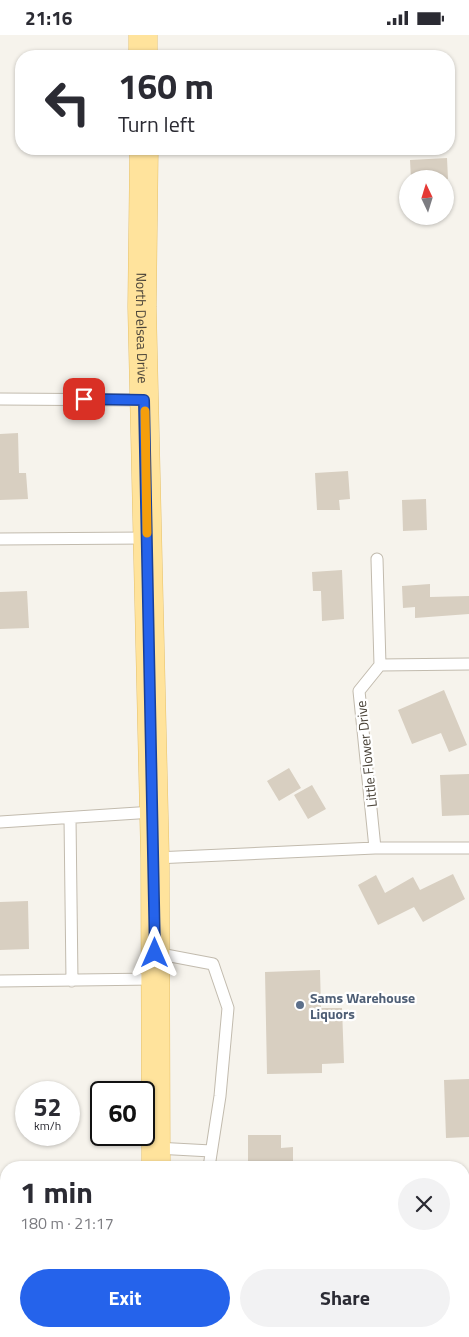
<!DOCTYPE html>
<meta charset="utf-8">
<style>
body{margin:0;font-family:"Titillium Web",sans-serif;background:#f2f2f3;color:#2b2b33;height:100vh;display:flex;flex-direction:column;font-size:19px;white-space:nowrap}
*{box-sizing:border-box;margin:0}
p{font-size:16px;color:#7c7c81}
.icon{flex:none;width:28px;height:28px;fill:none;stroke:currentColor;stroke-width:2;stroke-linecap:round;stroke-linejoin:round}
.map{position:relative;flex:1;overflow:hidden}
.side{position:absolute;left:0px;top:1126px;width:470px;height:176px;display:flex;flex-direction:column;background:#fff;border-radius:20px 20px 0 0;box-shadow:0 1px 4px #0004}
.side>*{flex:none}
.guide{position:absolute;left:15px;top:15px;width:440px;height:105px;border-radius:20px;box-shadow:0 1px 4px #0004;background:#fff;color:#2b2b33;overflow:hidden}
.needle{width:32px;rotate:356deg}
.tools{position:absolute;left:399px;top:135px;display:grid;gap:10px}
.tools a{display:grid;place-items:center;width:55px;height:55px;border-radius:50%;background:#fff;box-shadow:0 1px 4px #0004;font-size:25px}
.speed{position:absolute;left:15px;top:1046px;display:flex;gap:10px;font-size:25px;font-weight:700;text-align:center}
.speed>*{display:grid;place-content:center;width:65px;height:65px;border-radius:50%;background:#fff;box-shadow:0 1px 4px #0004;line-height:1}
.speed small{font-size:12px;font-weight:400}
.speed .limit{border:2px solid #111;border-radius:8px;background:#fff;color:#111}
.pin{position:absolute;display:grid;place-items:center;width:42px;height:42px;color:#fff;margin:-21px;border-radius:10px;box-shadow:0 2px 8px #0006}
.me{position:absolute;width:55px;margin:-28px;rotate:0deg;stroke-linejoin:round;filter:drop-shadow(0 0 4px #0008)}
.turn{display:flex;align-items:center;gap:18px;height:105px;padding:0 20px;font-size:22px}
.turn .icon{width:65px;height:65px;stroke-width:2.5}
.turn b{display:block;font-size:35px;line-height:42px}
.round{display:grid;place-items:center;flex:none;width:52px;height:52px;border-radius:26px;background:#f2f2f3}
.overview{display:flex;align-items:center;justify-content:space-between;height:85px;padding:0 20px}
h1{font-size:30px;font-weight:700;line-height:38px}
.cta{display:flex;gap:10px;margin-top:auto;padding:10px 20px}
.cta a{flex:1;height:58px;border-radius:30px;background:#2563eb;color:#fff;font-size:20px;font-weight:700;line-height:58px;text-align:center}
.cta a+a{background:#f2f2f3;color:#2b2b33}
.status{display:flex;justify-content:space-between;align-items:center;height:35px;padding:0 25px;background:#fff;direction:ltr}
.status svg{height:14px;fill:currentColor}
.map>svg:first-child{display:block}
.building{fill:#d8cfc1}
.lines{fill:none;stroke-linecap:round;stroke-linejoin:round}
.lane-casing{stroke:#c2bbae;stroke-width:13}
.primary-casing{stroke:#e6c16a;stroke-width:29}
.lane{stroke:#fff;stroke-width:11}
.primary{stroke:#ffe39c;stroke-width:28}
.route-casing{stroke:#184099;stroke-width:12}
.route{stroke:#2563eb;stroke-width:9}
.slow{stroke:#f59e0b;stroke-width:9}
.service-dot{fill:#5c6f8a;stroke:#fff;stroke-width:2}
.labels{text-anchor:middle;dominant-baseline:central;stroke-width:4.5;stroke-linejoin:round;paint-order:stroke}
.street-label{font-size:14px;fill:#4b4439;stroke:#fff}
.service-label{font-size:14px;font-weight:bold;fill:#4e5e75;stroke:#fff;text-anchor:start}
</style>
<div class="status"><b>21:16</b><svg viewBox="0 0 49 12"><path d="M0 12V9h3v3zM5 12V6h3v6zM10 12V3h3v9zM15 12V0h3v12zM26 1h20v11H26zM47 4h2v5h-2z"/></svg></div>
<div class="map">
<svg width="469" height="1302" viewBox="0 0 469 1302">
<rect width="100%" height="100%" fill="#f6f3ec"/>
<path class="building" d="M447,123L448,144H411L410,125Z
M18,398L19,438H26L28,464L0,465V399Z
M348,436L350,464L339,465L340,475H317L315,438Z
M426,464L427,495L403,496L402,465Z
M342,535L344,584L322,586L321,556H313L312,537Z
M430,549V562L469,561V579L415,583V572L403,573L402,551Z
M27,556L29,593L0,594V557Z
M444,655L467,710L449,717L441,698L412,709L398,675Z
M289,733L301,753L279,766L267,746Z
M469,739V780L442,781L440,740Z
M312,750L326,774L308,784L294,760Z
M453,839L465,864L423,887L414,872L378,890L358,850L376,840L385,858L413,842L420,855Z
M28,866L29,914L0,915V867Z
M320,935L321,973H342L344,1028L322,1029V1038L267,1039L265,937Z
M469,1044V1102L446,1103L444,1045Z
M248,1100H281V1113L293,1112V1132H248Z"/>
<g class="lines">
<defs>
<path id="lane" d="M0,364L144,365
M0,504L147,503
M377,524L380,630
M70,783L72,946
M0,787L153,777
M375,813L359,656L380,630L469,629
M155,823L375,813H469
M155,918L213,929L228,973L220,1061L209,1132
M0,946L155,944
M156,1113L211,1116
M464,1259H469"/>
<g id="primary">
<path d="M143,0V21"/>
<path id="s1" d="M144,114L142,272L155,823L156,1132"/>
<path d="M157,1296V1302"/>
</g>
</defs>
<use href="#lane" class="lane-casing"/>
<use href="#primary" class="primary-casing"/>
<use href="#lane" class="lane"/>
<use href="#primary" class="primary"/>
</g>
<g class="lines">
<defs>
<path id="route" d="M84,364L144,365L155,918"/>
</defs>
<use href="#route" class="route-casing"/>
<use href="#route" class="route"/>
<path class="slow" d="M145,376L147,498"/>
</g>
<circle class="service-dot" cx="300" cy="970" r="5"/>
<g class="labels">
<g class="street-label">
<text stroke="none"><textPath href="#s1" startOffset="179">North Delsea Drive</textPath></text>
<text transform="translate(366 719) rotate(-96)">Little Flower Drive</text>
</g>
<g class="service-label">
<text x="310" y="962">Sams Warehouse<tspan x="310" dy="16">Liquors</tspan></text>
</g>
</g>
</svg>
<div class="tools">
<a><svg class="needle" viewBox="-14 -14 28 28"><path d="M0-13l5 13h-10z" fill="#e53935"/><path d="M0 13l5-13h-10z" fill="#7c7c81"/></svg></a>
</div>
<div class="speed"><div>52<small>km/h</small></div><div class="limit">60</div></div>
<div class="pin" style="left:84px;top:364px;background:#d93025"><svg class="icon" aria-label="arrive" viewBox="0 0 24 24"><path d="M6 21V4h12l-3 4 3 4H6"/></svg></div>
<svg class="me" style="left:155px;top:918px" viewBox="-20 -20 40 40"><path d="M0-17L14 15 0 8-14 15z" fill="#2563eb" stroke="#fff" stroke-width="4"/></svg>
<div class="guide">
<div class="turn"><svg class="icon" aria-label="left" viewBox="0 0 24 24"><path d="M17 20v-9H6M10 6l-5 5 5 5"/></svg><div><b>160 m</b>Turn left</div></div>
</div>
<section class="side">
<div class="overview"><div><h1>1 min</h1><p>180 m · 21:17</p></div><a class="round"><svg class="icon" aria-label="close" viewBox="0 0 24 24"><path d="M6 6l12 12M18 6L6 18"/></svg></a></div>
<div class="cta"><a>Exit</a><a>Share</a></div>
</section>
</div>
